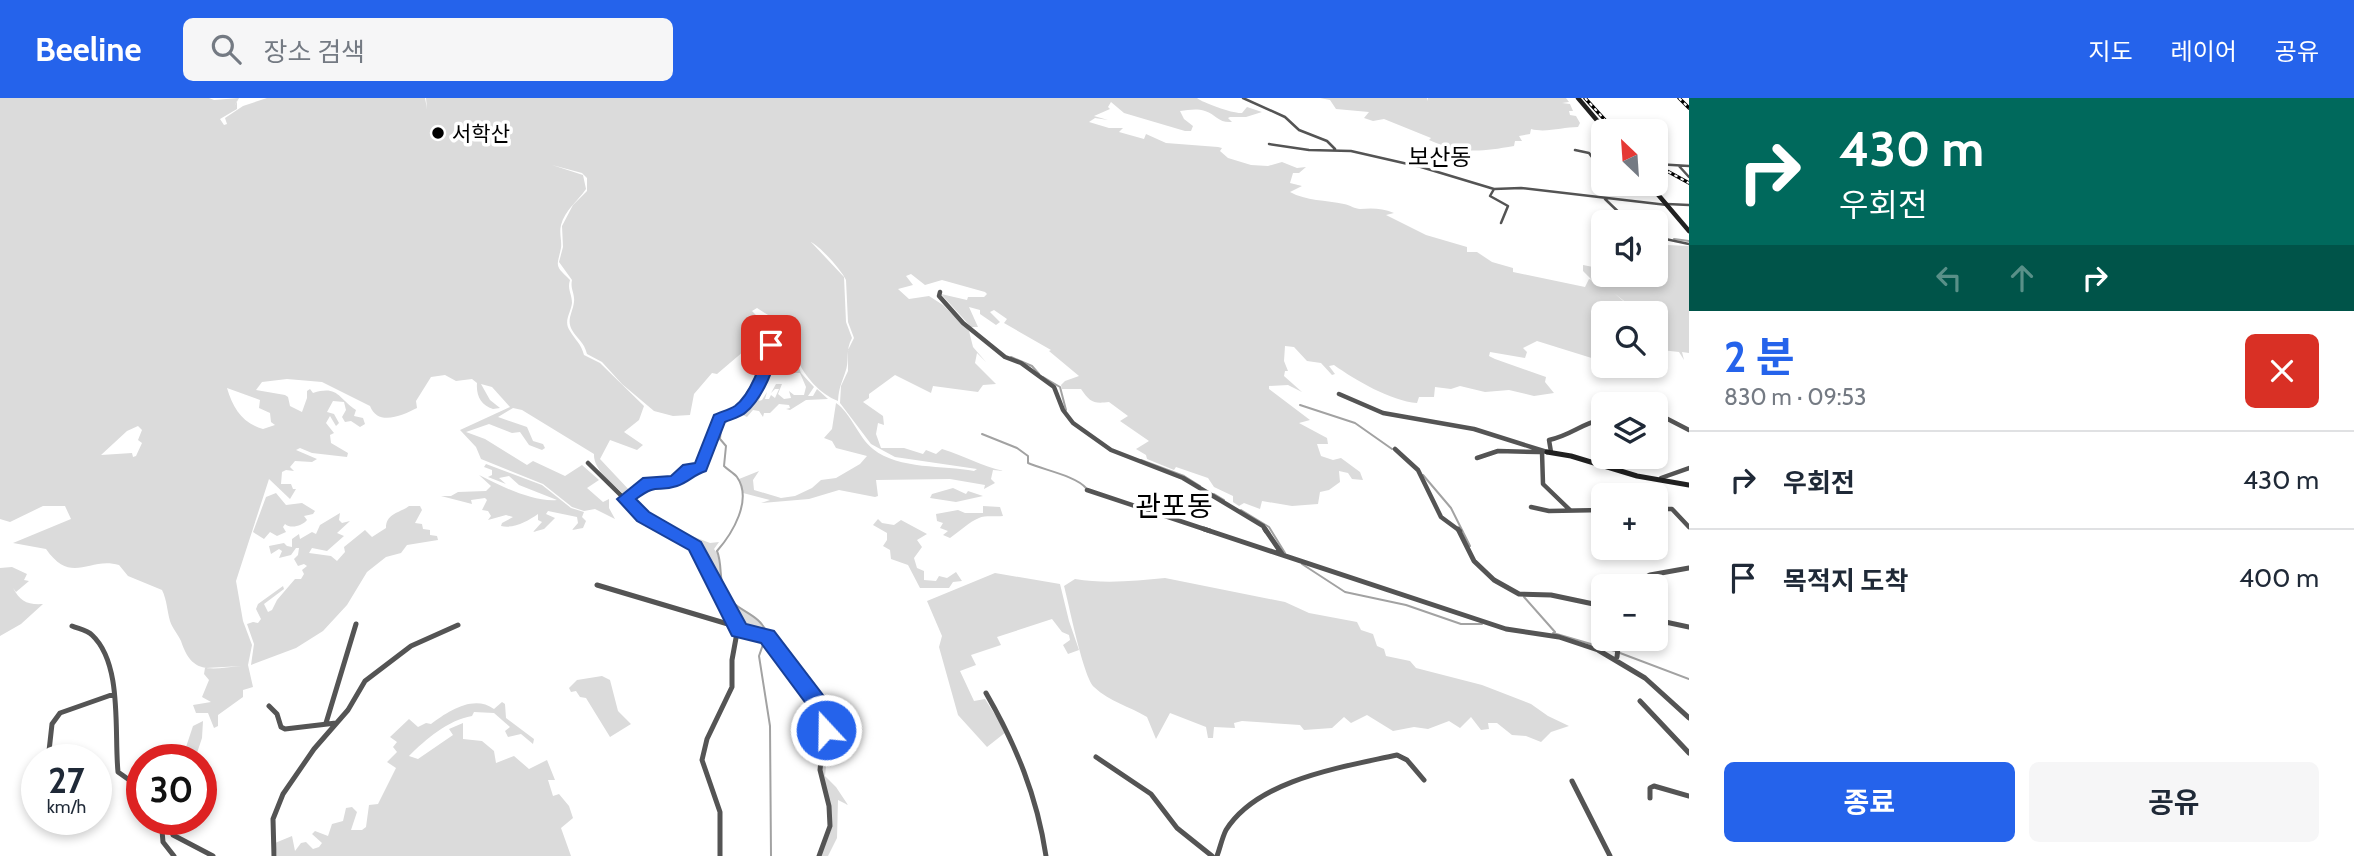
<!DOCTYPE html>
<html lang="ko">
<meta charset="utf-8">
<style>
body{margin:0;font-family:Cabin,"Noto Sans KR",sans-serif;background:#f6f6f7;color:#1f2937;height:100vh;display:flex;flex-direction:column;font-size:26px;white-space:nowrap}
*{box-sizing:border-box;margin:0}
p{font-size:23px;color:#747a83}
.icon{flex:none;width:38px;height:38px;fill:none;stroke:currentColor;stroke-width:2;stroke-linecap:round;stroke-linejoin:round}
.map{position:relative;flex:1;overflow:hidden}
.sheet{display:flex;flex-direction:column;background:#fff;width:665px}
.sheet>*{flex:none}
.banner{background:#00695c;color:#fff;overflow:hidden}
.needle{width:46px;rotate:335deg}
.buttons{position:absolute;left:1591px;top:21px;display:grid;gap:14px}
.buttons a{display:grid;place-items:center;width:77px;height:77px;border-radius:10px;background:#fff;box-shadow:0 4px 10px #0003;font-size:35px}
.speed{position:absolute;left:21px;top:646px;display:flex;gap:14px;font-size:35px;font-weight:700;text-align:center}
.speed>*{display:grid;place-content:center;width:91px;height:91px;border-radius:50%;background:#fff;box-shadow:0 4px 10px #0003;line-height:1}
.speed small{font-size:18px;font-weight:400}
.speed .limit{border:10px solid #d22;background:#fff;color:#111}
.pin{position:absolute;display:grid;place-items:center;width:60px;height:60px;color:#fff;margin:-30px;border-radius:14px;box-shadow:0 4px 10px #0006}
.me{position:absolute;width:77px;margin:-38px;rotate:339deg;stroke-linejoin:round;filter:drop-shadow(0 0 5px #0008)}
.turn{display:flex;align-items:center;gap:24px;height:147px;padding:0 35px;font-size:32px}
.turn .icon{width:91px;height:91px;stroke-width:2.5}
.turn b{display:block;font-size:49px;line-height:60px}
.lanes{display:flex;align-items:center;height:66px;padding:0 35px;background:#0003;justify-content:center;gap:35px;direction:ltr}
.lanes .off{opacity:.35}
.round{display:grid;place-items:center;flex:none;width:74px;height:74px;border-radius:10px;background:#f6f6f7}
.head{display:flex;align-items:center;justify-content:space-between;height:119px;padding:0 35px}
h1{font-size:42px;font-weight:700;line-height:52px;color:#2563eb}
.primary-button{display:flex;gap:14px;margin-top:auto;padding:14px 35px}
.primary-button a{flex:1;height:80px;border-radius:10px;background:#2563eb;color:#fff;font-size:28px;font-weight:700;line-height:80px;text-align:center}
.primary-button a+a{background:#f6f6f7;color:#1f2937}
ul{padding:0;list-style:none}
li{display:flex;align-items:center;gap:21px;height:98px;padding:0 35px;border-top:2px solid #e0e1e3}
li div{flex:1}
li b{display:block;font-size:26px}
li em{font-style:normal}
header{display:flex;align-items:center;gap:42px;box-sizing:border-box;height:98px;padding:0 35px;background:#2563eb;color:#fff}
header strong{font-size:33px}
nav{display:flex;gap:38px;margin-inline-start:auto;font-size:24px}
.search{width:490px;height:63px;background:#f6f6f7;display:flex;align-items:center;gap:18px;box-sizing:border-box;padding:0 24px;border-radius:10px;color:#747a83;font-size:26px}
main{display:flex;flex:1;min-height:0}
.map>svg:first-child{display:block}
.green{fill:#dbdbdb;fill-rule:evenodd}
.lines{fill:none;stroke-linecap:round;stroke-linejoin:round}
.stream{stroke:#a2a2a2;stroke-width:2}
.street-far2{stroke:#545454;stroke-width:2.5}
.street-far1{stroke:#545454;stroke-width:4.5}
.street{stroke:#545454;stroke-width:5}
.secondary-far1{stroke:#212121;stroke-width:4.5}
.secondary{stroke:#212121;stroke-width:5}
.rail-casing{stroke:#000;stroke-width:3.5}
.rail{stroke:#fff;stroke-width:2;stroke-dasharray:3.5;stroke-linecap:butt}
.route{fill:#2563eb;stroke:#184099;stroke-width:2}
.poi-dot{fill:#000;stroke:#fff;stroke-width:2.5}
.labels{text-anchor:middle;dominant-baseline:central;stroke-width:7;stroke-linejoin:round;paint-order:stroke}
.far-poi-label{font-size:21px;fill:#000;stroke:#fff;text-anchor:start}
.far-quarter-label{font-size:23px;fill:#000;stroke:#fff}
.quarter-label{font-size:28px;fill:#000;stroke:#fff}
</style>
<header>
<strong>Beeline</strong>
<div class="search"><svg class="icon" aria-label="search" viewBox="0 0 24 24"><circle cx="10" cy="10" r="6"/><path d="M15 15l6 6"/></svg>장소 검색</div>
<nav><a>지도</a><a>레이어</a><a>공유</a></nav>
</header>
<main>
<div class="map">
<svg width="1689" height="758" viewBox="0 0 1689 758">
<rect width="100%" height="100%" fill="#fff"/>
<path class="green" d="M0,0H209L214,2L239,0L234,9L237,3V11L220,21L224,27L227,26L225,20L243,8L267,0H425L427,11L426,0H1197C1203,5 1234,16 1242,15L1247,9L1262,14L1246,19H1230L1228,20L1232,24C1218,25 1217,17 1205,13C1196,10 1189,12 1180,13L1184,21L1193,28L1191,33H1185L1124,15L1111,4L1108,9L1110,11L1094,18L1108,22L1095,20L1089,24L1109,30H1123L1119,34L1144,41L1146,36L1166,45L1218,49L1222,50L1220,53L1228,60L1251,67L1268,68L1282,64L1297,70L1306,69L1299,75H1293L1290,85L1302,88L1290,94C1306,103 1326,102 1344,106C1350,107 1355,111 1360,111C1372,110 1382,110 1394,115L1386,117L1426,137L1467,149V154H1477L1492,164L1513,170V174L1585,189L1589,181L1592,182L1583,173V167L1603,171V177H1656V150L1667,147L1689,148V255L1682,254L1684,262L1679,254L1661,252L1656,248V215H1639L1614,195L1637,215H1603V258L1598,262L1537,243L1523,250L1527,254L1525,260L1490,254L1489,258L1495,261L1546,279L1545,284L1554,295L1534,298L1509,292L1485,294L1460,288L1451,291L1435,289L1434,299H1419L1417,305C1391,303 1355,282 1334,267L1329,268L1335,276L1332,277L1321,265L1307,263L1294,249L1285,248L1284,263L1288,273H1285L1284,278L1302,294L1288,287L1269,288V291L1310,322L1299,325L1327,340L1328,346H1317L1321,358L1333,362L1341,360L1360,374L1363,382L1352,381L1348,375L1339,373L1340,384L1329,392L1320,394L1318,406L1292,408L1262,403L1260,411L1244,405L1239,408L1233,404V398L1214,389L1208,380L1176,369L1174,372L1147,361L1146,357L1136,351L1149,343L1120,323L1128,318L1109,304C1093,306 1090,304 1081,291H1062L1061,287L1065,283L1079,278L1049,253L1051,252L1004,225L1007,221L994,212L990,214L1000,224L996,227L980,216V212L969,209L978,229H971L941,196L967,202L968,199H984L987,196L985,194L942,182L925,187L911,176L906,178L913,187L898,191L909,201L929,198L943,207L969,233L973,249L986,264L977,255L975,265L996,286L983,287L978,294L933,288L931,295L895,277L869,296V300L863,304L883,318L884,327L878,325L876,336L881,350H904L923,356L926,352L936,356L942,351C965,358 981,368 1004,373L993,372L991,381L995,385L984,391L985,387L950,381L876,382L878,398L875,399L839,392L809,401L761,405L770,402L743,395L739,381L759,373L753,382L754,392L781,400L795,398L812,390L821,382L836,380L860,366L867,358L836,350L832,343L824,340L832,331L836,305C851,315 858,339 873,351C899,372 944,367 974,373L977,371L895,359L871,346L840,305L841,288L848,273V252L854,240L848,224L846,182C842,173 821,149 811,144L844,179L846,224L852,240C845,252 850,263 845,275C841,287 839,289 838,303C820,296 805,279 797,261L790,259L797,245L793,224L771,229L773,220L757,210L752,213L758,219L756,241L759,251L751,247L717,276L712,275L694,296L690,317L673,318L654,313L622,286L602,264L587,256C584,244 578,242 572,232C566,222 573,214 574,204C575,195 570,191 572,182L559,164L563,149L562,128L573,107L587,93V80L582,75L552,67L583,77L586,91C577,104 565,112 561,127C559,135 562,143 561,150C557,169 554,167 570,182C567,191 572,196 572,205C571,215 563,223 570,233C575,242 581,245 584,257L600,265L644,308L639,322L624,334L643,347L637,352L610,342L600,361L631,394L627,399C615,387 593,373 594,356L522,312L513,310L498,319L527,329L533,343L543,346L545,350L542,352L529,347L520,334L512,335L489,326L466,334L485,341L527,367L533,363L565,378L582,367L599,382L587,390L603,404L609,401V410L615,421L595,411L584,413L572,409L543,386L481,361L476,349L460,332L510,309L492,289L481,286L490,302L500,310L493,311C481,307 476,298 477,285L472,281L456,283L445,277L431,279L416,303L417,310C403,317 378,329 370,308L322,284L287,281L262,284L256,292L285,297L288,299L290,308L302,314L307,300V293L310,291L313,295C338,287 338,300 356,312L354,318L363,320L365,326L360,329L351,323L345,324L342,319L346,312L344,304L333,303L327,314L334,316L339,325L336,328L330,318L326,325L334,335L330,337L331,345L348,355L347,359L312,355L300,350L296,352L317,361L312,364L295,363L290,369L294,373L286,372L282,374L281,386H291L293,391H296L290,401L269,381L236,483L243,523L252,547L248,567L253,589L243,592V599L218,617V628L214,630L208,615H196L193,607L211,604L202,599L209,582L204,576L205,570L242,568C209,571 192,577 181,543C178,536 172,530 170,523C167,513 167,502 162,492L128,478L119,467C89,458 72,488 46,451L13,445L71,421L65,408H43L10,424L0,421ZM227,290L260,302L259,310L270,315L271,324L275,327L263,331C242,325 233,310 227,290ZM138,328L142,332L138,342L142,345L136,358L133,359L132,355L101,357L127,333Z
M1320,0H1427V3L1428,0H1566L1569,4L1562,5L1570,6L1573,13H1569L1570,17L1576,18L1580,25L1578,29C1563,29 1546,35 1531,31L1530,36L1519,38L1522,43H1515L1514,48C1479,54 1462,56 1429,42L1431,40L1384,21L1373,23L1364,20L1369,14L1336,11L1330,2Z
M789,259L796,262L801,275L814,289L808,298H813L817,291L828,301L806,302L790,312L786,311L790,310L789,307L779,306L770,315H764L763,319L759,313L753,312L747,319L739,315L743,310L748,313L752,309L764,285L759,303L762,302L767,294L765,301H769L771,297L775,300L779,291H775L771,295L776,286H782L778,296L784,301L791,300L789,293L794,297H804L806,289L800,275H794L797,271L795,265L792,269Z
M486,366L542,387L571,410L584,414L582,419L586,423L583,430L572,432L578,425L577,419L548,413L546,416L555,420L544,431L533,434L542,424L538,422V416C528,423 514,431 501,428L502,425L513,419L506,417L488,422L491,418L488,413L482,412L487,402L485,400L471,402L472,406L441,398H451L458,394L486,393L491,388L479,377C501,388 532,404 557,402L519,387L509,378L499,380L506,386L488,379L492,377V372L484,369Z
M953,390L966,396L968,393L983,398L956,404L930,400L932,396Z
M276,395L286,407L302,405L315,413L313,416L304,418L307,422C302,428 291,431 285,426L283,429L286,434L277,438L270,434L264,441L253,434L266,399Z
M409,408H420L422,412L415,425L422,426L423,431L430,432V437L437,438L438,442L407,447L401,455L386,459L367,474L347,507L323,533L296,550L251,567L254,546L247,526L253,524L258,525L261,521L256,511L258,506L283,488L284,491L264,506L268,514L272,512L277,502L295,481H301L304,476L302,472L307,468L304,466L298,468L294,461L298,457L299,450H296L291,457L279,460L282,453L279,451L271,456L269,448L284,445L287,448L292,449V441L299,436L300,441L312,434L316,436L320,427L340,415L339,422L342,425L350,423L337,435L344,438L327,453L312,450L309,455L331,458L337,463L345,454L344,449L365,432L372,439L386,430C386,415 400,415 409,408Z
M983,408L1000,409L1003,418C997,419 985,417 979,420C969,424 960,433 950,440L943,437L948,433L940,430L943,425L937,423L936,416L958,412L965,415H983Z
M878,421L882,425L894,427L901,422L927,436L917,442L922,449L914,460L917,470L924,473V482L936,483L939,478L947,480L956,474L962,483L953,484L949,490H920L908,467L891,461L890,452L883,448L887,442V435L873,427Z
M689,437L710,445L719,444L714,451C725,464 716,485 727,499C738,513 765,516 766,537L740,529L697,449L686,440Z
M12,469L27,476L24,482L29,483L16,494L13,490C20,503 27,507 43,506L21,526L0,538V470Z
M995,475L1060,486L1069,523L1079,552L1068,556L1063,547L1070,542L1069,537L1062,534L1052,521L997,539L1001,547L971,557L976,567L960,573L974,603L985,601L1006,634L987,649L958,617L939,549L942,538L927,503Z
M1165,480L1285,504L1309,515L1357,524L1361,532L1373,536L1377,548L1384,551L1386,558L1410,563L1416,570L1482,587L1531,606L1548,618L1569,628L1551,634L1541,644L1526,638L1512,637L1497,625H1488L1489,631L1481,632L1471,619L1460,630L1449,623L1428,631L1414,629L1393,633L1367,617L1351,625L1344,619L1332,630L1304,632L1300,627L1242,623L1234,625L1235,630L1214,629L1213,640H1208L1206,629L1170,615L1156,641L1147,619C1129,608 1110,604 1094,589C1083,578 1069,506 1064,488L1075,481C1104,486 1136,483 1165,480Z
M602,578L610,582L618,613L631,626L610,639L586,600L580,599L576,593L571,594L569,590L577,582Z
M502,604L505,606L506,620L534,641L533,646L521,636L508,639L505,633L510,629L494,615L474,614L472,618C448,622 426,641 409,658L418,661L453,637L449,631L463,625V641L482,643L494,653L496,665L514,658L529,671L547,662L555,682H548L553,698L559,696L569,708L573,720L561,730L571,758H277L275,745L292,738L295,753L301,745L306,744L313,751L319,749L322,745L312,736L315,733L328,738L332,726L343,723L346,710L352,709L357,714L351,732H362L366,729L369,707L378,706L396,670L387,664L397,654L393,649L397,644L390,639L409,621L418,629L426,625L431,626C448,613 474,596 494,611Z
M839,616L831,620L825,678L836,689L848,707L838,702L837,740L828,758H821L831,732L821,670L827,633L826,618Z
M203,623L202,640L195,661H182L193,628Z"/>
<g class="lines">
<path class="stream" d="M1674,141L1689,143
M1011,259L1032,268L1039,276
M1043,279L1060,289L1066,312
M1300,307L1355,325L1392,351
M738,310L758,276L760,252
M721,328L720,341L726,348L724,368C728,372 734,375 737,379C753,402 732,436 717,453C723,467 718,484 726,497C737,514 759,515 767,535L759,558L770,628L771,758
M982,336L1017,350L1028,358V365C1044,372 1076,378 1086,390
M1141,362L1184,378L1200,388
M1423,377L1451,410L1470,448
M1214,396L1224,402
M1241,412L1269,429L1285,455
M1302,466L1345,494L1406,507L1461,526H1482
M1524,499L1555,534
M1553,535L1615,553
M1620,555L1689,581"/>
<path class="street-far2" d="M1243,0L1285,19L1299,32L1327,43L1335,51
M1269,46L1309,52L1351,53L1421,69L1494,91L1521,90L1667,107
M1575,52L1589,55L1603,74
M1656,66L1689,68
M1679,68L1689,79
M1494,91L1490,98L1508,108L1501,125
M1605,101L1629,124
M1667,106L1689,107
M1656,139L1689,146"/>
<path class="street-far1" d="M940,194L939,198L963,225L1005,259L1021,265L1054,289L1063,312L1073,325L1111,352L1183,380L1263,428L1266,433
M1339,296L1383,315L1474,331L1547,354
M1656,315L1689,332
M1395,351L1418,372L1441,419L1460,433
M1542,354L1543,386L1570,412
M1551,354L1549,342C1572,337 1580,326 1603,321
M1477,360L1498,353L1539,354
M588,365L643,419L668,433
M1661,380L1689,370
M1087,392L1210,433
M625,401C632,396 641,386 648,384C668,378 673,392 689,371L701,369L719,321L739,312L750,301L764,272L771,247
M1531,409L1549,413L1603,412
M1656,411H1672L1689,429"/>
<path class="street" d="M664,431L695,448L738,529
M1204,431L1506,531L1559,539L1598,552L1645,580L1689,620
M1265,431L1282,456
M1458,431L1474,463L1494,482L1519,496L1551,497L1603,508
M597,487L738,529L732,562V589L707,641L702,662L720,714V758
M1631,488L1650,477L1689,470
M1656,522L1689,529
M72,528C79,531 87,532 92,537C123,566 114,634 118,674L142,691
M738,532L767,539L819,607L825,622L820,672L829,708L830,728L819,758
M1617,559L1619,541
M986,595C1016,647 1037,698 1046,758
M1640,603L1689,655
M269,608L277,616L281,629L285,631L336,625
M326,625L356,526
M1096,659L1151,696L1177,730L1212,758
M48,662L52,626L60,615L114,596
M1572,683L1610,758
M1650,700V690L1654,688L1689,698
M161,721L163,744L174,758
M167,721L173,737L213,758
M274,758L273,721L283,696L314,651L348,612L365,583L411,548L458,527
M1217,758C1220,750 1222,740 1226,732C1258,681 1343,669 1397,657L1407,662L1424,682"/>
<path class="secondary-far1" d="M1578,0L1606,33
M1649,86L1689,133"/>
<path class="secondary" d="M1547,354L1571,358L1637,378L1689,387"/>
<defs>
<path id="rail" d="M1585,0L1615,33
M1679,0L1689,10
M1656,67L1689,85"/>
</defs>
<use href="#rail" class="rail-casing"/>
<use href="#rail" class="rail"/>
</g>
<path class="route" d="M771,242L778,247C777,266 762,301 746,314C741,319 732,321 725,324L706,373C693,377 689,384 677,388C656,395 659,384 636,401L649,414L701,444L746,526L774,533L826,601L836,632L833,638L826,641L819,638L810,611L761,545L732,538L689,452L637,423L617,401L643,380L671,378L683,367L695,365L714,317C720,314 729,312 735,308C750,297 763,264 764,247Z"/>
<circle class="poi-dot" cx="438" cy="35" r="7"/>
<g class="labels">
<g class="far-poi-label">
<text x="452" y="35">서학산</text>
</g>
<g class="far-quarter-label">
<text x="1440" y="59">보산동</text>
</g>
<g class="quarter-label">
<text x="1174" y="408">관포동</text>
</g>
</g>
</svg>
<div class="buttons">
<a><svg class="needle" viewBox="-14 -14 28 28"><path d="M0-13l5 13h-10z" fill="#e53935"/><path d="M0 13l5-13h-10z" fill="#747a83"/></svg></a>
<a><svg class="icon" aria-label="sound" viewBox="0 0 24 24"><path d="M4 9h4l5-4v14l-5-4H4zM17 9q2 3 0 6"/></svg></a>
<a><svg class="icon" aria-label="search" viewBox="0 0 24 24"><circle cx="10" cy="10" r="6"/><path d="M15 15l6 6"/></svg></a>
<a><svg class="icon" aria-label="layers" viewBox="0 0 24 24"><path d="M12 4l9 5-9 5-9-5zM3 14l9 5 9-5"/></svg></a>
<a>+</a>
<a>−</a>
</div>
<div class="speed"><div>27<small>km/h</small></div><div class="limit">30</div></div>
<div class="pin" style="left:771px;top:247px;background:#d93025"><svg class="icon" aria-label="arrive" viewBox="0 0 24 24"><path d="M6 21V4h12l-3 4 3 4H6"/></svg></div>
<svg class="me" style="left:826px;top:632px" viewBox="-20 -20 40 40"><circle r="17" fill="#2563eb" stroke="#fff" stroke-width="3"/><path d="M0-11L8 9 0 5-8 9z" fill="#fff"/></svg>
</div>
<section class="sheet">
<div class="banner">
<div class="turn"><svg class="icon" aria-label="right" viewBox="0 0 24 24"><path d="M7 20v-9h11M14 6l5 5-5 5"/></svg><div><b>430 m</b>우회전</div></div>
<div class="lanes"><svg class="icon off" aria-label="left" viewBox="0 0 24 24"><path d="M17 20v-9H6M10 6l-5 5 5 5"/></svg><svg class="icon off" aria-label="ahead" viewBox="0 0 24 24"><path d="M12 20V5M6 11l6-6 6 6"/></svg><svg class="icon" aria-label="right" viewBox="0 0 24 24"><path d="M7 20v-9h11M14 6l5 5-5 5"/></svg></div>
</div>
<div class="head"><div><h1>2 분</h1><p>830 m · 09:53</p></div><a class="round" style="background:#d93025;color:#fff"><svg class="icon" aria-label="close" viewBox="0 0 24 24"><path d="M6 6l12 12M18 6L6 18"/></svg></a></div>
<ul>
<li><svg class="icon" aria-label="right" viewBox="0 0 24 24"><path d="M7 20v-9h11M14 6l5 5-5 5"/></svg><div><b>우회전</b></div><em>430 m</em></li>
<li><svg class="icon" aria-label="arrive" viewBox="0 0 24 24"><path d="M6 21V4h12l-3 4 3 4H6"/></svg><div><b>목적지 도착</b></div><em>400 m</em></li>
</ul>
<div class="primary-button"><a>종료</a><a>공유</a></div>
</section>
</main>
